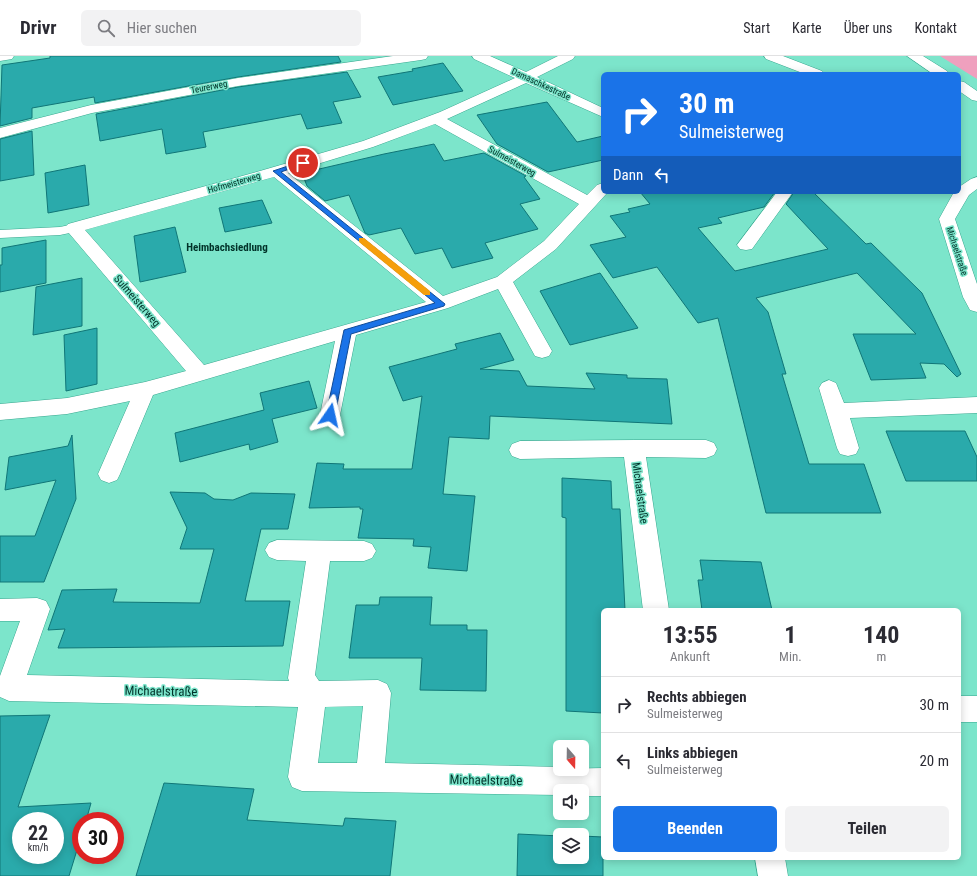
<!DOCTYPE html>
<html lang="de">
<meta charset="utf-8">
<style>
body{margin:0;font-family:"Roboto Condensed",sans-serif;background:#f2f2f3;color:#2b2b33;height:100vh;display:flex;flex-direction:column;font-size:15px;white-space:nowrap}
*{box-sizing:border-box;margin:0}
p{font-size:13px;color:#7c7c81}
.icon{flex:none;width:22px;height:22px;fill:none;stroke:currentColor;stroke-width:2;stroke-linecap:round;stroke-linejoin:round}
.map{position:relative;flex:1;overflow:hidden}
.drawer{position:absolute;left:601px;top:552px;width:360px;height:252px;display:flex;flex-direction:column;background:#fff;border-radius:6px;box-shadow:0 2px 10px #0003}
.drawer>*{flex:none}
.guide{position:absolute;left:601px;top:16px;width:360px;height:122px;border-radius:6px;box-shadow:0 2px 10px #0003;background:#1a73e8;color:#fff;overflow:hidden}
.needle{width:26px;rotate:160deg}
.fabs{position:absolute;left:553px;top:684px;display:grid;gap:8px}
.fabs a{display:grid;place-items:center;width:36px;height:36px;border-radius:6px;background:#fff;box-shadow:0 2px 10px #0003;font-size:20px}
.speed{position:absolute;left:12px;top:756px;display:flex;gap:8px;font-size:20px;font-weight:700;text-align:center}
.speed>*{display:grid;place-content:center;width:52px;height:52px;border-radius:50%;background:#fff;box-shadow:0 2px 10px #0003;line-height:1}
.speed small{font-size:10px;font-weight:400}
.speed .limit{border:6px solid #d22;background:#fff;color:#111}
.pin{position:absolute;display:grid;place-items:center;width:34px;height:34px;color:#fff;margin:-17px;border:2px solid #fff;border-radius:50%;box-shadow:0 1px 4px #0007}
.me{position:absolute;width:44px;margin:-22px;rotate:11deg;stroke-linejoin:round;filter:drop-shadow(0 0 3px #0008)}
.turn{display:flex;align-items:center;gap:14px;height:84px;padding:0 12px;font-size:18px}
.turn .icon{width:52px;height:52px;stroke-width:2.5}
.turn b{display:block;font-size:28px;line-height:34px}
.then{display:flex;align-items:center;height:38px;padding:0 12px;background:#0003;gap:8px;font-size:15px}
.eta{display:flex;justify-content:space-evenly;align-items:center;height:68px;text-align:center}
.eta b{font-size:24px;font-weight:700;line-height:28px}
.cta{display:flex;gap:8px;margin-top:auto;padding:8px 12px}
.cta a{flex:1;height:46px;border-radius:6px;background:#1a73e8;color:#fff;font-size:16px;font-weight:700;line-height:46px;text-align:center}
.cta a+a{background:#f2f2f3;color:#2b2b33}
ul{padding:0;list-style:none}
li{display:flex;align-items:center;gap:12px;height:56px;padding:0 12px;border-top:1px solid #e1e1e2}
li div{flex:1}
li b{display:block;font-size:15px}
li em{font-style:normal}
header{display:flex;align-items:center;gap:24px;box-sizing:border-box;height:56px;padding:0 20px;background:#fff;border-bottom:1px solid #e1e1e2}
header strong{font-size:19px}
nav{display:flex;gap:22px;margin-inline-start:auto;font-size:14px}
.search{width:280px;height:36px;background:#f2f2f3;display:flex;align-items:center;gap:10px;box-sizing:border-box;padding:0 14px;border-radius:6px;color:#7c7c81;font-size:15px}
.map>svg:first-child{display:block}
.green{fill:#efa0be}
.building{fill:#2aaaab;stroke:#107677;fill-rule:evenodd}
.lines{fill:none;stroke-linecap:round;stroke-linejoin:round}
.lane-casing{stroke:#38a78f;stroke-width:1}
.street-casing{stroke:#38a78f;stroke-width:1}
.lane{fill:#fff;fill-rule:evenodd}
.street{fill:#fff;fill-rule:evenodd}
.route{fill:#1a73e8;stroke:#114b97}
.slow{fill:#f59e0b}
.labels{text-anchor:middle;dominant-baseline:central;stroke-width:3;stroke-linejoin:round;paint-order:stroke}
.far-street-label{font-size:9px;fill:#013229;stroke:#7ce5cb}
.far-quarter-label{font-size:11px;font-weight:bold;fill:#013229;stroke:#7ce5cb}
.street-label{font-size:11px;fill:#013229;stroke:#7ce5cb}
.near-street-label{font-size:13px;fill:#013229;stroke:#7ce5cb}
</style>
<header>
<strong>Drivr</strong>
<div class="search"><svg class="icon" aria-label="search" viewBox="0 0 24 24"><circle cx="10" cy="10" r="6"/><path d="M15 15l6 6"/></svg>Hier suchen</div>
<nav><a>Start</a><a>Karte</a><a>Über uns</a><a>Kontakt</a></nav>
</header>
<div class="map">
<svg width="977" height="820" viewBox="0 0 977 820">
<rect width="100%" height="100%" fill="#7ce5cb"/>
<path class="green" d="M940,0H977V23Z"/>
<path class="building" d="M50,0H338L341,6L238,21L95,47L94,41L32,52V62L0,70L2,9L50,2Z
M443,7L463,35L393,49L378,21L413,15L412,13Z
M347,16L361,41L333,46L342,67L307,73L301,58L203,76L206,91L166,98L162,73L100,85L96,58L238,31Z
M547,46L577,86L603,80V104L548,116L497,88L477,59Z
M32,75L34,119L0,125V83Z
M434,88L444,105L484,97L526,120L524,121L540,143L520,148L538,173L485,187L493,202L452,212L442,192L415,198L401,172L369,179L365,177L349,139L325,145L307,130L302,117L384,98Z
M85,109L89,149L48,157L45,117Z
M640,136H775L764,151L718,162L722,167L698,172L735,215L828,193L786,148L794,136H813L866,188L871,187L922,237L961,318L957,321L944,308L920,307L926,322L871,324L853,278H916L857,217L756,242L768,256L786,318H782L809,408H864L881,457H766L718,262L698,267L657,211L613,222L590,189L626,181L610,160L630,156L628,153L650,148Z
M262,144L272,167L225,176L219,152Z
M175,171L186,216L140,226L134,180Z
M46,184V227L0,236V209H2V192Z
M600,217L638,272L570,289L540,235Z
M82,222V270L33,279L36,231Z
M97,272V328L66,335L64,279Z
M500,277L514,304L480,313L519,315L527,330L595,333L586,317L627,319V322L667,323L672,368L490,360L489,383L449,381L443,438L475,440L467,515L428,512L431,491L413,490L414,483L358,482L363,453H360V451L309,452L317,407L344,408L343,413H412L422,340L403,345L389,311L457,293L455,288Z
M309,325L317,352L272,363L278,386L250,394L249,388L180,406L175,377L264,354L260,337Z
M886,375H965L977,401V425H906Z
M72,379L76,443L44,526H0V480H35L56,424L5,434L9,401L68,390Z
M562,422L611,425L612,453H620L625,554H603V657L566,655V462L562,461Z
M170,436L205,437L214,443L233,444L251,437L295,438L288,473H261L245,545H290L283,590L58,592L65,573L48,574L62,534L117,533L113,546L200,547L214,493H180L187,472Z
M700,504L761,506L772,554H702L698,524H703Z
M380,541H432L430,569H467V574H487L486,635L420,634L422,602H349L356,549H379Z
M50,659L18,751L91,747L86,765H81V781L69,820H0V660ZM21,765H55V799H21Z
M164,727L254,733L247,764L343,770L345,762L396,765L390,820H136Z
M518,778L560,780V801H582V780L603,781V820H517Z"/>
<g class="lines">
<defs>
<path id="lane" d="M74,168L79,169L81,172L79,175L60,179L0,182V174L60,171Z"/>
<path id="street" d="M0,0H14L12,3L0,5Z
M393,0H428L426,3L421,4L238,30L92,57L0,82V72L91,49L238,22Z
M472,0H490L526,16L558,0H575L573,3L537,21L603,52V61L526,27L447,63L587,139L597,129L603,127V136H608L556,193L513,226L552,295L549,300L542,302L535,300L498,233L448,252L356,279L340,359L337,365L330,367L323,365L320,359L335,285L153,339L120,418L117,424L109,427L101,424L98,418L130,345L67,358L0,364V348L67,342L145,326L186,315L68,176L65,172L68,168L253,117L363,85L440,56L515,22L474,3ZM435,68L579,148L544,185L497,221L443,240L288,117L373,91ZM274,121L426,246L204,309L85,174Z
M764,0H783L822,15L824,18H805L766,3Z
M907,0H923L947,15L949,18H933Z
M959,25L964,26L977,35V45L972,44L959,35Z
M977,121V133L969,139L955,163L977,228V256L970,254L963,241L939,163L954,136H959V131L971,123Z
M777,136H793L752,193L746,194L740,193L737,189Z
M829,324L836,327L844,347L977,341V357L850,362L859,392L856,398L848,400L840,398L837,392L819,332L822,327Z
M634,384H706L714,387L717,393L714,399L706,402L646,401L669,554H643L624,401L520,403L512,400L509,394L512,388L520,385Z
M277,484L364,485L372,488L376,495L372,502L364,505H330L315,619L319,625L378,624L387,628L391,637L385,707L560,711V713L603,712V740H582V735H560V739L302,735L292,731L288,721L298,651L9,645L0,641V620L20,565H0V543L37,542L46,545L50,553L27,619L289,625L288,622L306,505L277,504L269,501L265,494L269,487ZM363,650L357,707H318L325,651Z
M959,640H977V666H959Z
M755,802H785L788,820H758Z"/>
</defs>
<use href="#lane" class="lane-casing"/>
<use href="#street" class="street-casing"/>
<use href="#lane" class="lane"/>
<use href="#street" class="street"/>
</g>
<path class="route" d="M300,106L306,107L281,116L445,248L444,250L351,278L335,359L330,363L326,359L344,274L435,247L273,115Z"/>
<path class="slow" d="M359,182H364L430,235V239H424L359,186Z"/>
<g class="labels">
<g class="far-street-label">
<text transform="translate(541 28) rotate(25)">Damaschkestraße</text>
<text transform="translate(209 31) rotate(-11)">Teurerweg</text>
<text transform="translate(512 105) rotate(29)">Sulmeisterweg</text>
<text transform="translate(234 127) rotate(-16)">Hofmeisterweg</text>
<text transform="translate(957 195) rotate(72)">Michaelstraße</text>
</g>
<g class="far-quarter-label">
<text x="227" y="191">Heimbachsiedlung</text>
</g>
<g class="street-label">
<text transform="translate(137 245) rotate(49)">Sulmeisterweg</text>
<text transform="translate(640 437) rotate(82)">Michaelstraße</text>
</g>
<g class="near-street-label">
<text transform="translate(161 635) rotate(1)">Michaelstraße</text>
<text transform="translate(486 724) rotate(1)">Michaelstraße</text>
</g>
</g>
</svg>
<div class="fabs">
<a><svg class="needle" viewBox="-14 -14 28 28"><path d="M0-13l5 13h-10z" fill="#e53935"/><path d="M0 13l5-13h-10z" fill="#7c7c81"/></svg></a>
<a><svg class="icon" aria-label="sound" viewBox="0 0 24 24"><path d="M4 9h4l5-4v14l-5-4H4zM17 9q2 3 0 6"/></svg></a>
<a><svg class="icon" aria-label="layers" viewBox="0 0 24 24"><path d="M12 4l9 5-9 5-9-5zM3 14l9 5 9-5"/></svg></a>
</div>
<div class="speed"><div>22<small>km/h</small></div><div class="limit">30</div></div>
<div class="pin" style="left:303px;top:107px;background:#d93025"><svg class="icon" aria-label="arrive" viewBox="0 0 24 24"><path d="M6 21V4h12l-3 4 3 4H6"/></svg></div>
<svg class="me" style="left:330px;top:359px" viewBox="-20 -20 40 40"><path d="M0-17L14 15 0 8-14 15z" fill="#1a73e8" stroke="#fff" stroke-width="4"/></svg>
<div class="guide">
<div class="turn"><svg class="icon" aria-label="right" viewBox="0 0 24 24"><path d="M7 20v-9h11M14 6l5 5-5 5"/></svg><div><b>30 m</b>Sulmeisterweg</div></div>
<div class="then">Dann<svg class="icon" aria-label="left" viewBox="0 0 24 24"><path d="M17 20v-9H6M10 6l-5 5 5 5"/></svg></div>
</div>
<section class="drawer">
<div class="eta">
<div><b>13:55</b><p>Ankunft</p></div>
<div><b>1</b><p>Min.</p></div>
<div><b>140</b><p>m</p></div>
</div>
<ul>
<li><svg class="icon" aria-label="right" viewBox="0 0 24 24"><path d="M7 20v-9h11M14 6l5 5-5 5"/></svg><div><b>Rechts abbiegen</b><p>Sulmeisterweg</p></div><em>30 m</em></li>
<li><svg class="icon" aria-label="left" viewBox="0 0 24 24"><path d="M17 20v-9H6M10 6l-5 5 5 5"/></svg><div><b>Links abbiegen</b><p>Sulmeisterweg</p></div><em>20 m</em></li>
</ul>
<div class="cta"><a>Beenden</a><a>Teilen</a></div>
</section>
</div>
